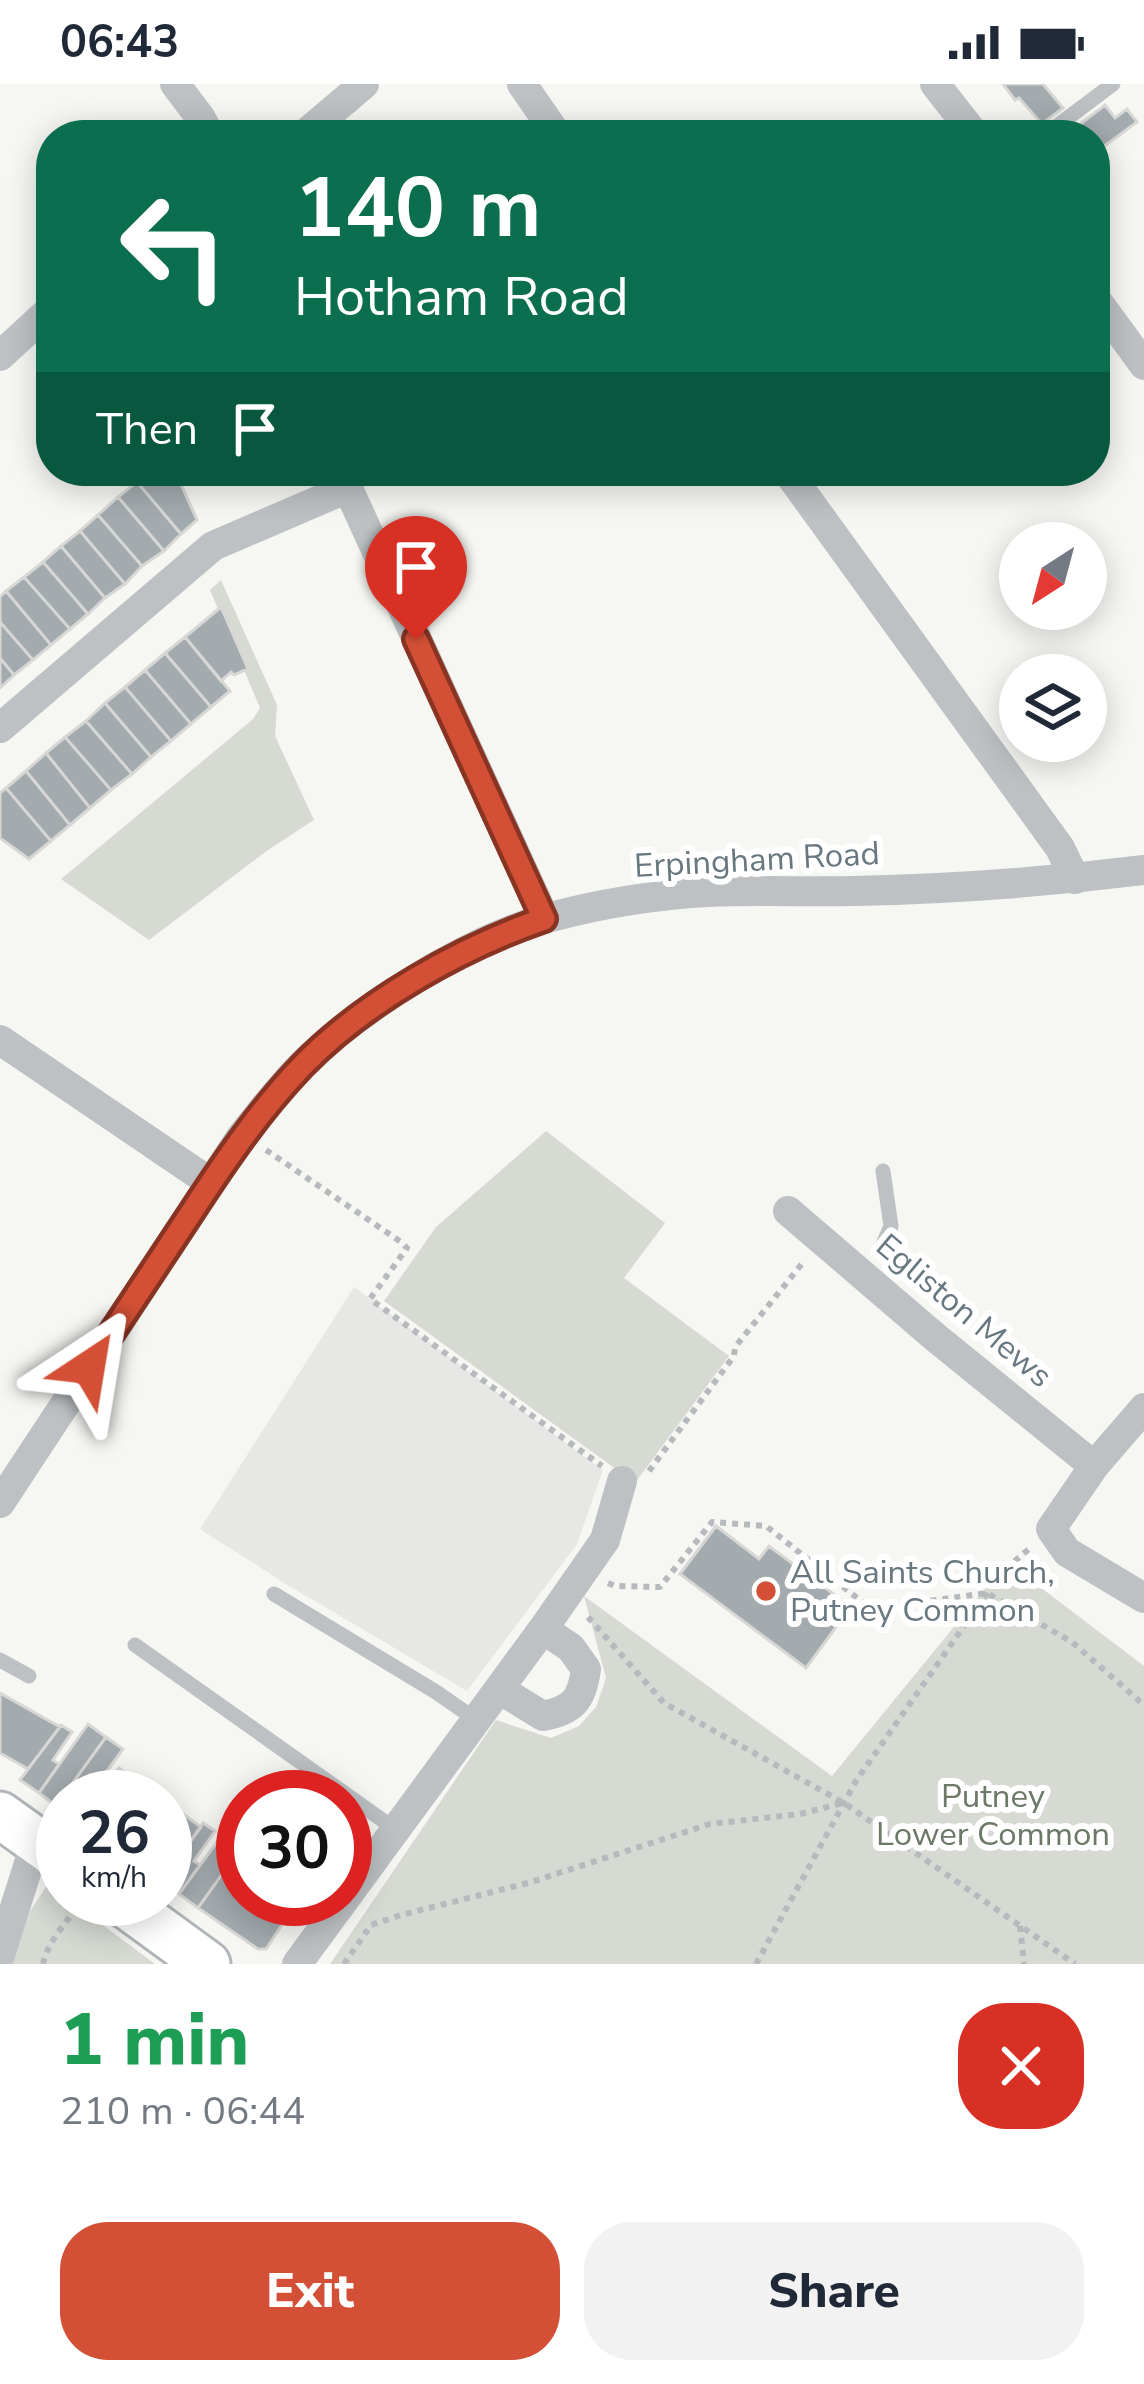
<!DOCTYPE html>
<meta charset="utf-8">
<style>
body{margin:0;font-family:"Nunito Sans",sans-serif;background:#f2f2f3;color:#1f2937;height:100vh;display:flex;flex-direction:column;font-size:45px;white-space:nowrap}
*{box-sizing:border-box;margin:0}
p{font-size:39px;color:#747a83}
.icon{flex:none;width:66px;height:66px;fill:none;stroke:currentColor;stroke-width:2;stroke-linecap:round;stroke-linejoin:round}
.map{position:relative;height:1880px;overflow:hidden}
.drawer{display:flex;flex-direction:column;background:#fff;flex:1}
.drawer>*{flex:none}
.guide{position:absolute;left:36px;top:36px;width:1074px;height:366px;border-radius:48px;box-shadow:0 6px 30px #0003;background:#0b6e4f;color:#fff;overflow:hidden}
.needle{width:78px;rotate:216deg}
.tools{position:absolute;left:999px;top:438px;display:grid;gap:24px}
.tools a{display:grid;place-items:center;width:108px;height:108px;border-radius:50%;background:#fff;box-shadow:0 6px 30px #0003;font-size:60px}
.speed{position:absolute;left:36px;top:1686px;display:flex;gap:24px;font-size:60px;font-weight:700;text-align:center}
.speed>*{display:grid;place-content:center;width:156px;height:156px;border-radius:50%;background:#fff;box-shadow:0 6px 30px #0003;line-height:1}
.speed small{font-size:30px;font-weight:400}
.speed .limit{border:18px solid #d22;background:#fff;color:#111}
.pin{position:absolute;display:grid;place-items:center;width:102px;height:102px;color:#fff;margin:-123px -51px;border-radius:50% 50% 50% 0;rotate:-45deg;box-shadow:0 0 12px #0007}
.pin .icon{rotate:45deg}
.me{position:absolute;width:132px;margin:-66px;rotate:33deg;stroke-linejoin:round;filter:drop-shadow(0 0 9px #0008)}
.turn{display:flex;align-items:center;gap:42px;height:252px;padding:0 60px;font-size:54px}
.turn .icon{width:156px;height:156px;stroke-width:2.5}
.turn b{display:block;font-size:84px;line-height:102px}
.then{display:flex;align-items:center;height:114px;padding:0 60px;background:#0003;gap:24px;font-size:45px}
.round{display:grid;place-items:center;flex:none;width:126px;height:126px;border-radius:48px;background:#f2f2f3}
.headline{display:flex;align-items:center;justify-content:space-between;height:204px;padding:0 60px}
h1{font-size:72px;font-weight:800;line-height:90px;color:#1e9e55}
.button{display:flex;gap:24px;margin-top:auto;padding:24px 60px}
.button a{flex:1;height:138px;border-radius:48px;background:#d35036;color:#fff;font-size:48px;font-weight:800;line-height:138px;text-align:center}
.button a+a{background:#f2f2f3;color:#1f2937}
.status{display:flex;justify-content:space-between;align-items:center;height:84px;padding:0 60px;background:#fff;direction:ltr}
.status svg{height:33px;fill:currentColor}
.map>svg:first-child{display:block}
.built{fill:#e7e7e6}
.green{fill:#d6dad3}
.building{fill:#a3abaf;stroke:#d7d7d6;stroke-width:3}
.lines{fill:none;stroke-linecap:round;stroke-linejoin:round}
.secondary-casing{stroke:#b0b5b9;stroke-width:51}
.path{stroke:#b7babc;stroke-width:6;stroke-dasharray:6 6;stroke-linecap:butt}
.lane{stroke:#bdc1c4;stroke-width:15}
.street{stroke:#bdc1c4;stroke-width:30}
.secondary{stroke:#fff;stroke-width:45}
.route-casing{stroke:#893423;stroke-width:30}
.route{stroke:#d35036;stroke-width:21}
.poi-dot{fill:#d35036;stroke:#fff;stroke-width:4.5}
.labels{text-anchor:middle;dominant-baseline:central;stroke-width:12;stroke-linejoin:round;paint-order:stroke}
.street-label{font-size:33px;fill:#687881;stroke:#fff}
.poi-label{font-size:33px;fill:#687881;stroke:#fff;text-anchor:start}
.park-label{font-size:33px;fill:#6b7966;stroke:#fff}
</style>
<div class="status"><b>06:43</b><svg viewBox="0 0 49 12"><path d="M0 12V9h3v3zM5 12V6h3v6zM10 12V3h3v9zM15 12V0h3v12zM26 1h20v11H26zM47 4h2v5h-2z"/></svg></div>
<div class="map">
<svg width="1144" height="1880" viewBox="0 0 1144 1880">
<rect width="100%" height="100%" fill="#f6f6f3"/>
<path class="built" d="M354,1203L603,1386L577,1460L467,1607L286,1500L200,1445Z"/>
<path class="green" d="M221,496L277,621L275,652L314,736L268,766L149,856L61,795L253,635L260,624L210,506Z
M546,1047L665,1139L624,1194L729,1272L635,1399L384,1217L436,1143Z
M1007,1478L1144,1582V1880H330L496,1636L551,1654L579,1642L596,1623L606,1594L584,1512L832,1692Z
M48,1800L63,1811V1815H68L155,1880H11L30,1827Z"/>
<path class="building" d="M1003,0H1043L1063,24L1042,40L1019,14L1015,16Z
M1105,21L1115,34L1127,25L1137,38L1095,69V51H1066Z
M151,387H175L197,436L181,450L137,398Z
M137,398L181,450L164,467L118,413Z
M118,413L164,467L142,482L98,431Z
M98,431L142,482L125,500L80,447Z
M80,447L125,500L105,514L61,462Z
M61,462L105,514L88,530L43,478Z
M43,478L88,530L70,545L24,493Z
M24,493L70,545L51,561L6,507Z
M6,507L51,561L33,576L0,538V513Z
M221,523L248,585L234,591L231,588L221,597L185,553Z
M0,538L33,576L14,591L0,574Z
M185,553L230,607L211,623L165,569Z
M165,569L211,623L191,640L145,586Z
M0,574L14,591L0,604Z
M145,586L191,640L171,657L125,603Z
M125,603L171,657L151,673L105,619Z
M105,619L151,673L132,690L86,637Z
M86,637L132,690L111,706L65,653Z
M65,653L111,706L90,724L46,669Z
M46,669L90,724L70,741L26,687Z
M26,687L70,741L51,757L6,704Z
M6,704L51,757L29,775L0,754V709Z
M716,1442L759,1475L769,1462L851,1523L806,1584L680,1490Z
M0,1609L60,1643L28,1685L0,1669Z
M88,1640L106,1653L56,1722L39,1709Z
M61,1641L72,1648L53,1676L59,1680L39,1709L20,1696Z
M106,1653L123,1665L88,1713H63V1726L56,1722Z
M119,1684L130,1692L115,1713H88L94,1705L100,1709Z
M130,1692L143,1701L135,1713H115Z
M165,1718L177,1727L165,1744Z
M183,1730L201,1743L165,1793V1754Z
M203,1739L215,1747L194,1777L200,1781L179,1810L165,1800V1793Z
M228,1743L243,1754V1761L198,1824L179,1810Z
M238,1768L243,1772V1815H299L266,1865H258L198,1824Z"/>
<g class="lines">
<defs>
<path id="secondary" d="M0,1731L63,1776
M118,1815L207,1880"/>
</defs>
<use href="#secondary" class="secondary-casing"/>
<path class="path" d="M266,1066L401,1158L407,1164L370,1215L602,1382
M649,1387L734,1272L735,1263L805,1176
M608,1499L615,1502L660,1503L712,1438L766,1442L871,1525L987,1509L1072,1558L1144,1621
M588,1533L664,1619L844,1719L1075,1880
M1020,1842L1024,1880
M43,1880C48,1857 67,1837 82,1818
M344,1880L371,1841L401,1831L528,1799L710,1740L800,1730L843,1719
M756,1880L856,1697L1001,1489L1030,1464"/>
<path class="lane" d="M1045,51L1113,0
M881,1165L891,1142L883,1087
M274,1510L436,1608L475,1635
M135,1561L395,1745
M0,1576L29,1592"/>
<path class="street" d="M175,0L200,33L210,51
M522,0L557,51
M935,0L975,51
M304,51L364,0
M1095,214L1144,281
M0,272L51,225
M340,387L545,835
M787,387L1060,764L1075,795
M0,644L213,462L348,404
M0,956L211,1099
M788,1127L935,1253L1094,1382
M1144,1324L1094,1382L1051,1445L1067,1468L1144,1514
M0,1419L241,1053C262,1027 282,1000 306,977C365,921 468,856 547,834C599,820 654,811 708,808C757,806 805,808 854,807C951,805 1048,798 1144,786
M499,1605L543,1632C574,1626 582,1615 586,1585L571,1564L543,1545
M0,1871L31,1773L39,1759
M297,1880L543,1545L605,1456L622,1397"/>
<use href="#secondary" class="secondary"/>
</g>
<g class="lines">
<defs>
<path id="route" d="M89,1283C123,1232 157,1180 191,1129C225,1077 259,1027 302,982C364,918 460,864 544,835L416,555"/>
</defs>
<use href="#route" class="route-casing"/>
<use href="#route" class="route"/>
</g>
<circle class="poi-dot" cx="766" cy="1507" r="12"/>
<g class="labels">
<g class="street-label">
<text transform="translate(757 776) rotate(-3)">Erpingham Road</text>
<text transform="translate(964 1227) rotate(40)">Egliston Mews</text>
</g>
<g class="poi-label">
<text x="790" y="1488">All Saints Church,<tspan x="790" dy="38">Putney Common</tspan></text>
</g>
<g class="park-label">
<text x="993" y="1712">Putney<tspan x="993" dy="38">Lower Common</tspan></text>
</g>
</g>
</svg>
<div class="tools">
<a><svg class="needle" viewBox="-14 -14 28 28"><path d="M0-13l5 13h-10z" fill="#e53935"/><path d="M0 13l5-13h-10z" fill="#747a83"/></svg></a>
<a><svg class="icon" aria-label="layers" viewBox="0 0 24 24"><path d="M12 4l9 5-9 5-9-5zM3 14l9 5 9-5"/></svg></a>
</div>
<div class="speed"><div>26<small>km/h</small></div><div class="limit">30</div></div>
<div class="pin" style="left:416px;top:555px;background:#d93025"><svg class="icon" aria-label="arrive" viewBox="0 0 24 24"><path d="M6 21V4h12l-3 4 3 4H6"/></svg></div>
<svg class="me" style="left:89px;top:1283px" viewBox="-20 -20 40 40"><path d="M0-17L14 15 0 8-14 15z" fill="#d35036" stroke="#fff" stroke-width="4"/></svg>
<div class="guide">
<div class="turn"><svg class="icon" aria-label="left" viewBox="0 0 24 24"><path d="M17 20v-9H6M10 6l-5 5 5 5"/></svg><div><b>140 m</b>Hotham Road</div></div>
<div class="then">Then<svg class="icon" aria-label="arrive" viewBox="0 0 24 24"><path d="M6 21V4h12l-3 4 3 4H6"/></svg></div>
</div>
</div>
<section class="drawer">
<div class="headline"><div><h1>1 min</h1><p>210 m · 06:44</p></div><a class="round" style="background:#d93025;color:#fff"><svg class="icon" aria-label="close" viewBox="0 0 24 24"><path d="M6 6l12 12M18 6L6 18"/></svg></a></div>
<div class="button"><a>Exit</a><a>Share</a></div>
</section>
